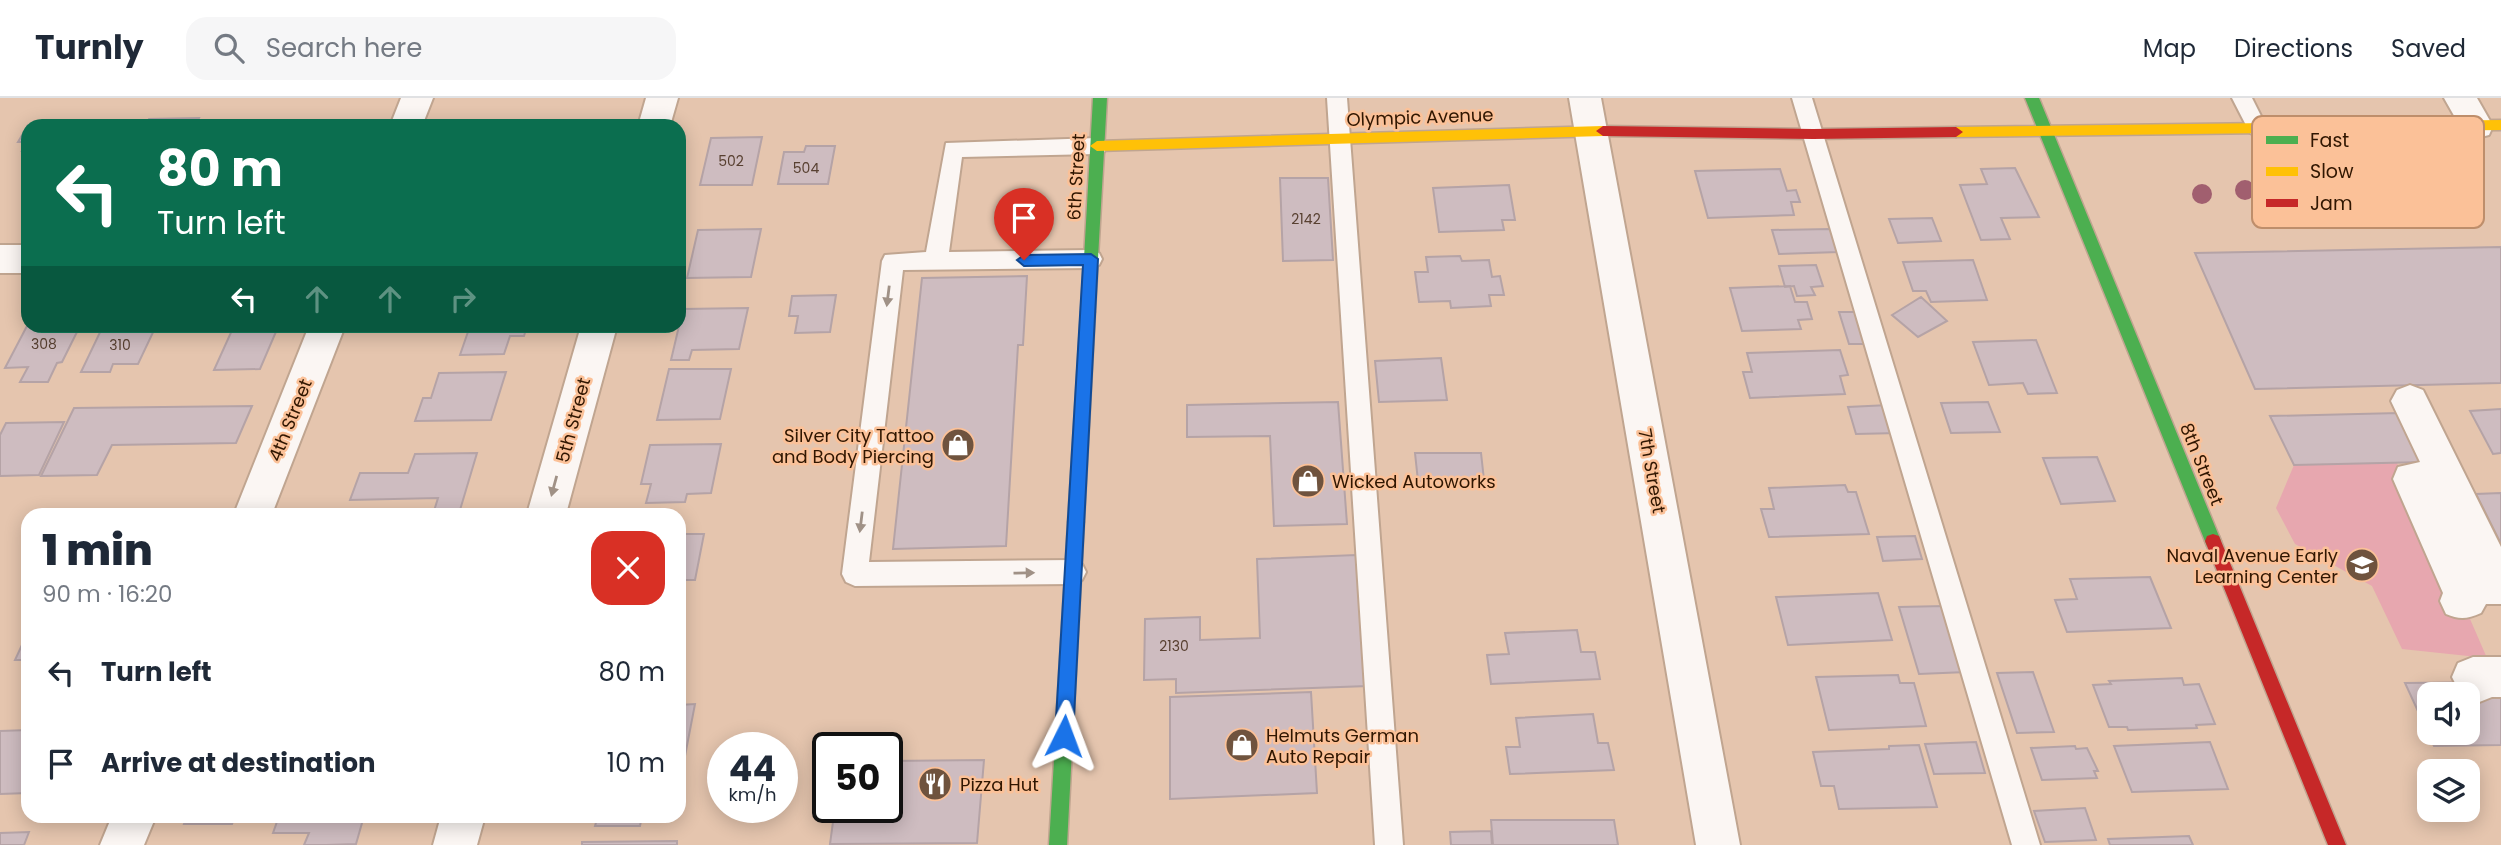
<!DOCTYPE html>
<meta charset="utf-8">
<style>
body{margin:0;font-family:Poppins,sans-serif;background:#f6f6f7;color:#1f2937;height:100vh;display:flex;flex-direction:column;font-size:26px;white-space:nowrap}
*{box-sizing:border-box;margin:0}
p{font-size:23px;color:#747a83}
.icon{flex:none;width:38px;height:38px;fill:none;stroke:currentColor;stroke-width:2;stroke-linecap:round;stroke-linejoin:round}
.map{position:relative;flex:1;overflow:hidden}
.side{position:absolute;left:21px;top:410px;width:665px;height:315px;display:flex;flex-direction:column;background:#fff;border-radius:21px;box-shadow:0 4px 18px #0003}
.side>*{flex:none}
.banner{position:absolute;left:21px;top:21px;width:665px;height:214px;border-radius:21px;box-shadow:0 4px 18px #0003;background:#0b6e4f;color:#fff;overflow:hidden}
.buttons{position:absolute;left:2417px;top:584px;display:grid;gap:14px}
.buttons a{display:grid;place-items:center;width:63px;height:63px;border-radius:14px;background:#fff;box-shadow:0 4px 18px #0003;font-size:35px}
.speed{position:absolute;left:707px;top:634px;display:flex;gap:14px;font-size:35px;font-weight:700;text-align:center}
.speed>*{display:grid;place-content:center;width:91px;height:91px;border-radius:50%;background:#fff;box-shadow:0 4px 18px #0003;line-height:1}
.speed small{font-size:18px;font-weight:400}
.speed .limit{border:4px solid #111;border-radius:10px;background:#fff;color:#111}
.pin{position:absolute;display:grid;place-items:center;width:60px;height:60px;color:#fff;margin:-72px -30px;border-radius:50% 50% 50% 0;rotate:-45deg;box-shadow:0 0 7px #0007}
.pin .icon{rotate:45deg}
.me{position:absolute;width:77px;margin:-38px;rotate:3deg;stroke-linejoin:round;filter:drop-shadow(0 0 5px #0008)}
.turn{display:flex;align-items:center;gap:24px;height:147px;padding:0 21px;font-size:32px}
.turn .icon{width:91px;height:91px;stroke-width:2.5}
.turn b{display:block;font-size:49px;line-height:60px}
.lanes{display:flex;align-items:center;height:66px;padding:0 21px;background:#0003;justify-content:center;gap:35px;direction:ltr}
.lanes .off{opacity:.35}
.round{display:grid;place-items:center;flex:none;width:74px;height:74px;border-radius:21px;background:#f6f6f7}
.head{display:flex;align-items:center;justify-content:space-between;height:119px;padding:0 21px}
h1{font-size:42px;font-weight:800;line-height:52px}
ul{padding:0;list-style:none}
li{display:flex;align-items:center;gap:21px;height:91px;padding:0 21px}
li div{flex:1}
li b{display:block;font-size:26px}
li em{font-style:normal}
header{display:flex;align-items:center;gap:42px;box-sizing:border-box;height:98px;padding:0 35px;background:#fff;border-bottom:2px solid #e0e1e3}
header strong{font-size:33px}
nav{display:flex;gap:38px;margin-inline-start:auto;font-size:24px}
.search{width:490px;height:63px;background:#f6f6f7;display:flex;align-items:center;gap:18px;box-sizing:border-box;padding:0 24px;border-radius:21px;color:#747a83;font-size:26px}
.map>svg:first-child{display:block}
.green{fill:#e7a7af}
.building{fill:#cebcc0;stroke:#b5a3a6;stroke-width:2;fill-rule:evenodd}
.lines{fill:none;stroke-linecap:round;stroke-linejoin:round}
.lane-casing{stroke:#c0a590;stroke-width:4}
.street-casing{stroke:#c0a590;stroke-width:4}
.fast-casing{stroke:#c0a590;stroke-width:3}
.slow-casing{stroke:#c0a590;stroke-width:3}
.jam-casing{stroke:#c0a590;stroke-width:3}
.lane{fill:#fbf6f3;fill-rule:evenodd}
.street{fill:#fbf6f3;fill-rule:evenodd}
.fast{fill:#4caf50;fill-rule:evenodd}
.slow{fill:#ffc107;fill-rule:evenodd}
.jam{fill:#c62828;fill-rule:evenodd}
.tree{fill:#a15f6f}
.oneway{fill:#a09186}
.route{fill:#1a73e8;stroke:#114b97;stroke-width:2}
.labels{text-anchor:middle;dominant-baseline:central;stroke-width:5;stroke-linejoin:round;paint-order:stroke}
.number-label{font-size:14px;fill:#584031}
.street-label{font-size:18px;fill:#301601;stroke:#fbc198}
.poi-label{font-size:18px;fill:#301601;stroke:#fbc198;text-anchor:start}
.key{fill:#fbc198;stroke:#be8e6b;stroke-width:2}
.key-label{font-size:19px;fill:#301601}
</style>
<header>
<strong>Turnly</strong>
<div class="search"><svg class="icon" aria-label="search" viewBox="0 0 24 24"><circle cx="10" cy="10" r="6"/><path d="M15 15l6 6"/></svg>Search here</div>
<nav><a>Map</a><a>Directions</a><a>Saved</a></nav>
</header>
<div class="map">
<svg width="2501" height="747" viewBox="0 0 2501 747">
<rect width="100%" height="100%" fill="#e5c5ae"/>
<path class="green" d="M2397,365L2443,459L2487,560L2402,551L2372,488L2295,446L2276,410L2294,367Z"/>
<path class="building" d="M199,20L195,28H145L149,21Z
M27,29L28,53H22L27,44H18Z
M762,39L752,87H700L711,40Z
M806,48H835L828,86H778L784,54H804Z
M2015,70L2039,119L2001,120L2010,141L1981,142L1960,87L1987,86L1981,71Z
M1780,71L1787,93L1796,92L1800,104H1791L1794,117L1708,120L1695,73Z
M1280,80H1328L1333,162L1283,163Z
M1509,87L1515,122H1502L1504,132L1439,134L1433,90Z
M1932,120L1941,143L1898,145L1889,121Z
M761,131L751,179L687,180L698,132Z
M1830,131L1838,154L1779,156L1772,132Z
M2501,149V285L2255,291L2195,155Z
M1460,158L1462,163L1489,162L1492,179L1500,178L1504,197H1489L1491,208L1451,210L1450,203L1419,204L1415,174H1428L1426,159Z
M1973,162L1987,202L1931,204L1926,193H1913L1903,164Z
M1816,167L1823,188L1811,189L1815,197L1797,198L1794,188L1785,189L1779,168Z
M1027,178L1023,247H1018L1006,448L893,451L922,180Z
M1790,188L1795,204H1807L1812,221L1798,222L1801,231L1742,233L1730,190Z
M836,197L830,234L795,235L798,218H789L792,198Z
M1921,199L1947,223L1918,239L1892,217Z
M748,210L739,251L692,252L689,262H671L683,211Z
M1839,214H1860L1869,246H1849Z
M28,226L80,228L62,264L57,265L48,284H20L28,269L5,270Z
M103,228H156L138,266H113L110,274H81Z
M470,228H527L524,238H510L504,256L460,257Z
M278,229L260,271L214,272L233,230Z
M2036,242L2057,295L2028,296L2023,285L1989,287L1973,244Z
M1840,252L1848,277L1840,278L1845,296L1750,300L1743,274H1752L1747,255Z
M1441,260L1447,302L1379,304L1375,263Z
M669,271H731L720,321L657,322Z
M506,274L491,322L415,323L423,300H431L439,275Z
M1338,304L1347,426L1274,428L1270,338L1187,339V307Z
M1988,304L2000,334L1951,335L1941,305Z
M1889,307L1898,335L1856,336L1848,309Z
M252,308L236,345L112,347L97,377L41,378L74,310Z
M2501,311V355L2493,356L2470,313Z
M2399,315L2425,364L2294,367L2270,318Z
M64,324L39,377L0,378V337L6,325Z
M721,346L711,395L687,396L685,404L646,405L651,386H641L650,347Z
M477,355L460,412L434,413L438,400L350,402L360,375H408L415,356Z
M1415,355H1481L1484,382L1418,383Z
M2097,359L2115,403L2061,406L2043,360Z
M1845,387L1848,394H1856L1869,436L1769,439L1761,411H1774L1769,390Z
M2501,395V446L2476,396Z
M679,436H704L695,482H679Z
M1915,438L1922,461L1883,463L1877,439Z
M1356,457L1368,588L1176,595V581L1144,582L1145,521L1200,519V542L1260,540L1257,461Z
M2150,479L2171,530L2067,534L2055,502L2077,501L2070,481Z
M1878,495L1892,542L1788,547L1776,499Z
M1945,508L1966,574L1919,576L1899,509Z
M1577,532L1581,554H1595L1600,581L1491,586L1487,557L1509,556L1505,535Z
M28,534V562H15Z
M2033,574L2054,634L2017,635L1997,575Z
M1898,577L1900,585H1914L1926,628L1829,632L1816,579Z
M2182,580L2184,587L2199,586L2215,626L2196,627L2197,630L2128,632L2127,629H2109L2093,587L2111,586L2109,583Z
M2501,584V647L2434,648L2405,585ZM2429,597H2468V635H2429Z
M1311,594L1317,695L1170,701V599Z
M695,606L685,658H679V607Z
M1593,616L1598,645H1608L1614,672L1510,676L1506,649H1520L1516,620Z
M28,632V695L0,696V633Z
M1976,644L1985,675L1934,676L1925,646Z
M2210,644L2228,691L2132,694L2114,648Z
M1919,647L1937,709L1839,711L1834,688H1821L1813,654L1889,651V648Z
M2075,648L2076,651L2087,650L2098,673H2094L2097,680L2042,682L2031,650Z
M984,662L977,745L830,746L835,709H887V663Z
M2085,710L2096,742L2045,744L2034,713Z
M187,718H235L232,726H184Z
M279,718H379H364L356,746L326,747H304L309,735H273Z
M598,718H642L640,728H595Z
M1491,722H1614L1618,747H1493Z
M1491,733L1492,747H1451L1450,734Z
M29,734L24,747H0V735Z
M2189,738L2193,747H2110L2108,741Z
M677,743V747H582V744Z"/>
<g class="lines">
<defs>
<path id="lane" d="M1327,0H1347L1403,747H1375Z
M1792,0H1812L2040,747H2012Z
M2232,0H2252L2267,30L2264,35L2257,38L2250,35Z
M1097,40L1104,42L1108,48L1104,54L1097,56L962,59L949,154L1091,152L1099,155L1102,161L1099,167L1091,170L903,172L869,464L1073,462L1082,466L1086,474L1082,482L1073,486L855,488L846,484L842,476L882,163L885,157L926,154L946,45Z"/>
<path id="street" d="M401,0H433L422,28H390Z
M646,0H678L670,28H638Z
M1569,0H1601L1740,747H1696Z
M2444,0H2477L2493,28L2489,37L2477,40L2465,37Z
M0,147H28V175H0Z
M309,228H345L272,416H234Z
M581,228H617L566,416H527Z
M2410,287L2423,292L2501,449V506H2486L2481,515C2467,521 2460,522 2446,516L2440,503L2443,495L2393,381L2398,369L2420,364L2391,303L2397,292Z
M2473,559H2501V599H2492L2477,605L2468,601V597H2461L2452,579L2458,565Z
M112,718H156L144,747H100Z
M441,718H485L477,747H433Z"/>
<path id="fast" d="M1093,0H1107L1095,214L1088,220L1081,214Z
M2025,0H2039L2221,443L2219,448L2213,450L2207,448L2205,443Z
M1076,417L1082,419L1084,424L1067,747H1049L1068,424L1070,419Z"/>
<path id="slow" d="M2501,22V32L1956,39L1949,34L1956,29Z
M1603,28L1610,33L1603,38L1097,53L1090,48L1097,43Z"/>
<path id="jam" d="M1603,28L1813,31L1956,29L1963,34L1956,39L1813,41L1603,38L1596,33Z
M1088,208L1095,214L1084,424L1082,429L1076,431L1070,429L1068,424L1081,214Z
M2213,436L2219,438L2221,443L2346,747H2328L2205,443L2207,438Z"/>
</defs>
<use href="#lane" class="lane-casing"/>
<use href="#street" class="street-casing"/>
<use href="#fast" class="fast-casing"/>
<use href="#slow" class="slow-casing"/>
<use href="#jam" class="jam-casing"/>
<use href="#lane" class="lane"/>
<use href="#street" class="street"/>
<use href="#fast" class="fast"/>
<use href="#slow" class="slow"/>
<use href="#jam" class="jam"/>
</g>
<g class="tree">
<circle cx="2245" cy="92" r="10"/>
<circle cx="2202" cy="96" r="10"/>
</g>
<defs><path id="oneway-solid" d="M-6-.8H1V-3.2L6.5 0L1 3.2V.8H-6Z" transform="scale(1.75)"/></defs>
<g class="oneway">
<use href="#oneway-solid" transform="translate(888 198) rotate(97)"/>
<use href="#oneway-solid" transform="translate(554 388) rotate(105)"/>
<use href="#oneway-solid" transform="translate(861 424) rotate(97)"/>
<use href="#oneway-solid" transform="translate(1024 475) rotate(-1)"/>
</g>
<path class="route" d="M1091,156L1098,161L1073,638L1070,644L1064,647L1058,644L1055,638L1083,167L1024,168L1017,162L1024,157Z"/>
<defs>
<symbol id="shop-disc" viewBox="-11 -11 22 22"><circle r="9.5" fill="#6f533e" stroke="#fbc198"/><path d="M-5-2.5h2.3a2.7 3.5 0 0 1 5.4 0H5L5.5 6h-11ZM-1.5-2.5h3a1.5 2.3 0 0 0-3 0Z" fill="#fff"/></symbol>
<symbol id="school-disc" viewBox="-11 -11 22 22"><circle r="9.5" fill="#6f533e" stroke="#fbc198"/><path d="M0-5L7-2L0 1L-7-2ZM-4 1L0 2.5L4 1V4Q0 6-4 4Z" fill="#fff"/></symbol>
<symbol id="restaurant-disc" viewBox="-11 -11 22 22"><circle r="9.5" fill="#6f533e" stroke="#fbc198"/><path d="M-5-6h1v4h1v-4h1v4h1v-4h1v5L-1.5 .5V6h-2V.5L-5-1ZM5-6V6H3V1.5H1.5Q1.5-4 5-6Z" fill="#fff"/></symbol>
</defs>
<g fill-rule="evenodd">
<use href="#shop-disc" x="939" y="328" width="38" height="38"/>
<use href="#shop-disc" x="1289" y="364" width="38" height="38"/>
<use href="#school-disc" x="2343" y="448" width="38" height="38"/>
<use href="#shop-disc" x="1223" y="628" width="38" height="38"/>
<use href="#restaurant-disc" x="916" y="667" width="38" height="38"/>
</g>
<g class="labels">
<g class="number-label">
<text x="731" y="63">502</text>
<text x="806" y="70">504</text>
<text x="1306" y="121">2142</text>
<text x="44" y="246">308</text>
<text x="120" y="247">310</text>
<text x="1174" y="548">2130</text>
</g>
<g class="street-label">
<text transform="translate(1420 19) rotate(-2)">Olympic Avenue</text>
<text transform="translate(1076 79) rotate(-87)">6th Street</text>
<text transform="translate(290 322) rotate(-68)">4th Street</text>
<text transform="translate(573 322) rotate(-75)">5th Street</text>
<text transform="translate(2202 366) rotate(68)">8th Street</text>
<text transform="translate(1652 373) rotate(80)">7th Street</text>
</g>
<g class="poi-label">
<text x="934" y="337" text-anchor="end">Silver City Tattoo<tspan x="934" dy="21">and Body Piercing</tspan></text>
<text x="1332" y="383">Wicked Autoworks</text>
<text x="2338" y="457" text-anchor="end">Naval Avenue Early<tspan x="2338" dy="21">Learning Center</tspan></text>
<text x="1266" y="637">Helmuts German<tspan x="1266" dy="21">Auto Repair</tspan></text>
<text x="960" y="686">Pizza Hut</text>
</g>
</g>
<rect x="2252" y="18" width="232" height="112" rx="10" class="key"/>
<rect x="2266" y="38" width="32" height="8" fill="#4caf50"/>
<rect x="2266" y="69" width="32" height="9" fill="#ffc107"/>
<rect x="2266" y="101" width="32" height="8" fill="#c62828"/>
<g class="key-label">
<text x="2310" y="49">Fast</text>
<text x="2310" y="80">Slow</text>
<text x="2310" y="112">Jam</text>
</g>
</svg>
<div class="buttons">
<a><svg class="icon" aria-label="sound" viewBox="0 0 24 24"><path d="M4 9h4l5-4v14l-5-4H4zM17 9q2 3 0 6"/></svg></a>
<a><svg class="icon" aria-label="layers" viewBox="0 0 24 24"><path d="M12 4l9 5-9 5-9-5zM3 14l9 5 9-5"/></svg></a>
</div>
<div class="speed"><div>44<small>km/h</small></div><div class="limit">50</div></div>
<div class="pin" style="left:1024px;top:162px;background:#d93025"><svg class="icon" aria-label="arrive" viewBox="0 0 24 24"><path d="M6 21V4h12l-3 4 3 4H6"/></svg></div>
<svg class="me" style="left:1064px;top:638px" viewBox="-20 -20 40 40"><path d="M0-17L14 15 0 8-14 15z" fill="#1a73e8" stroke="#fff" stroke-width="4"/></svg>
<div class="banner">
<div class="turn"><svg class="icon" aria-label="left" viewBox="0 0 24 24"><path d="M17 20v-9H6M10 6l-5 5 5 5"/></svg><div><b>80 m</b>Turn left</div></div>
<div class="lanes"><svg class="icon" aria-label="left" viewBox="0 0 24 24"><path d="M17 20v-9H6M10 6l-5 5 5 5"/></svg><svg class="icon off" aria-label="ahead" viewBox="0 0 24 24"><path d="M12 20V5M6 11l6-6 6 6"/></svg><svg class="icon off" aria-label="ahead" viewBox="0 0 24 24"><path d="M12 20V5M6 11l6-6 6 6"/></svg><svg class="icon off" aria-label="right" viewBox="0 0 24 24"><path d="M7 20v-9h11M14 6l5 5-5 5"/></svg></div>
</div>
<section class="side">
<div class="head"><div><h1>1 min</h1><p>90 m · 16:20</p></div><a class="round" style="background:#d93025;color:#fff"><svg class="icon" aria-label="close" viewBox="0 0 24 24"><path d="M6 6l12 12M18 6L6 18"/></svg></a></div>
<ul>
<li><svg class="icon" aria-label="left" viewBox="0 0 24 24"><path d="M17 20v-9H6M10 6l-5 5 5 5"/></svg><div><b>Turn left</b></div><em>80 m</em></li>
<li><svg class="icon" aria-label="arrive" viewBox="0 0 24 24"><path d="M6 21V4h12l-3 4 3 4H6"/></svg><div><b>Arrive at destination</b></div><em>10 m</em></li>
</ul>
</section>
</div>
